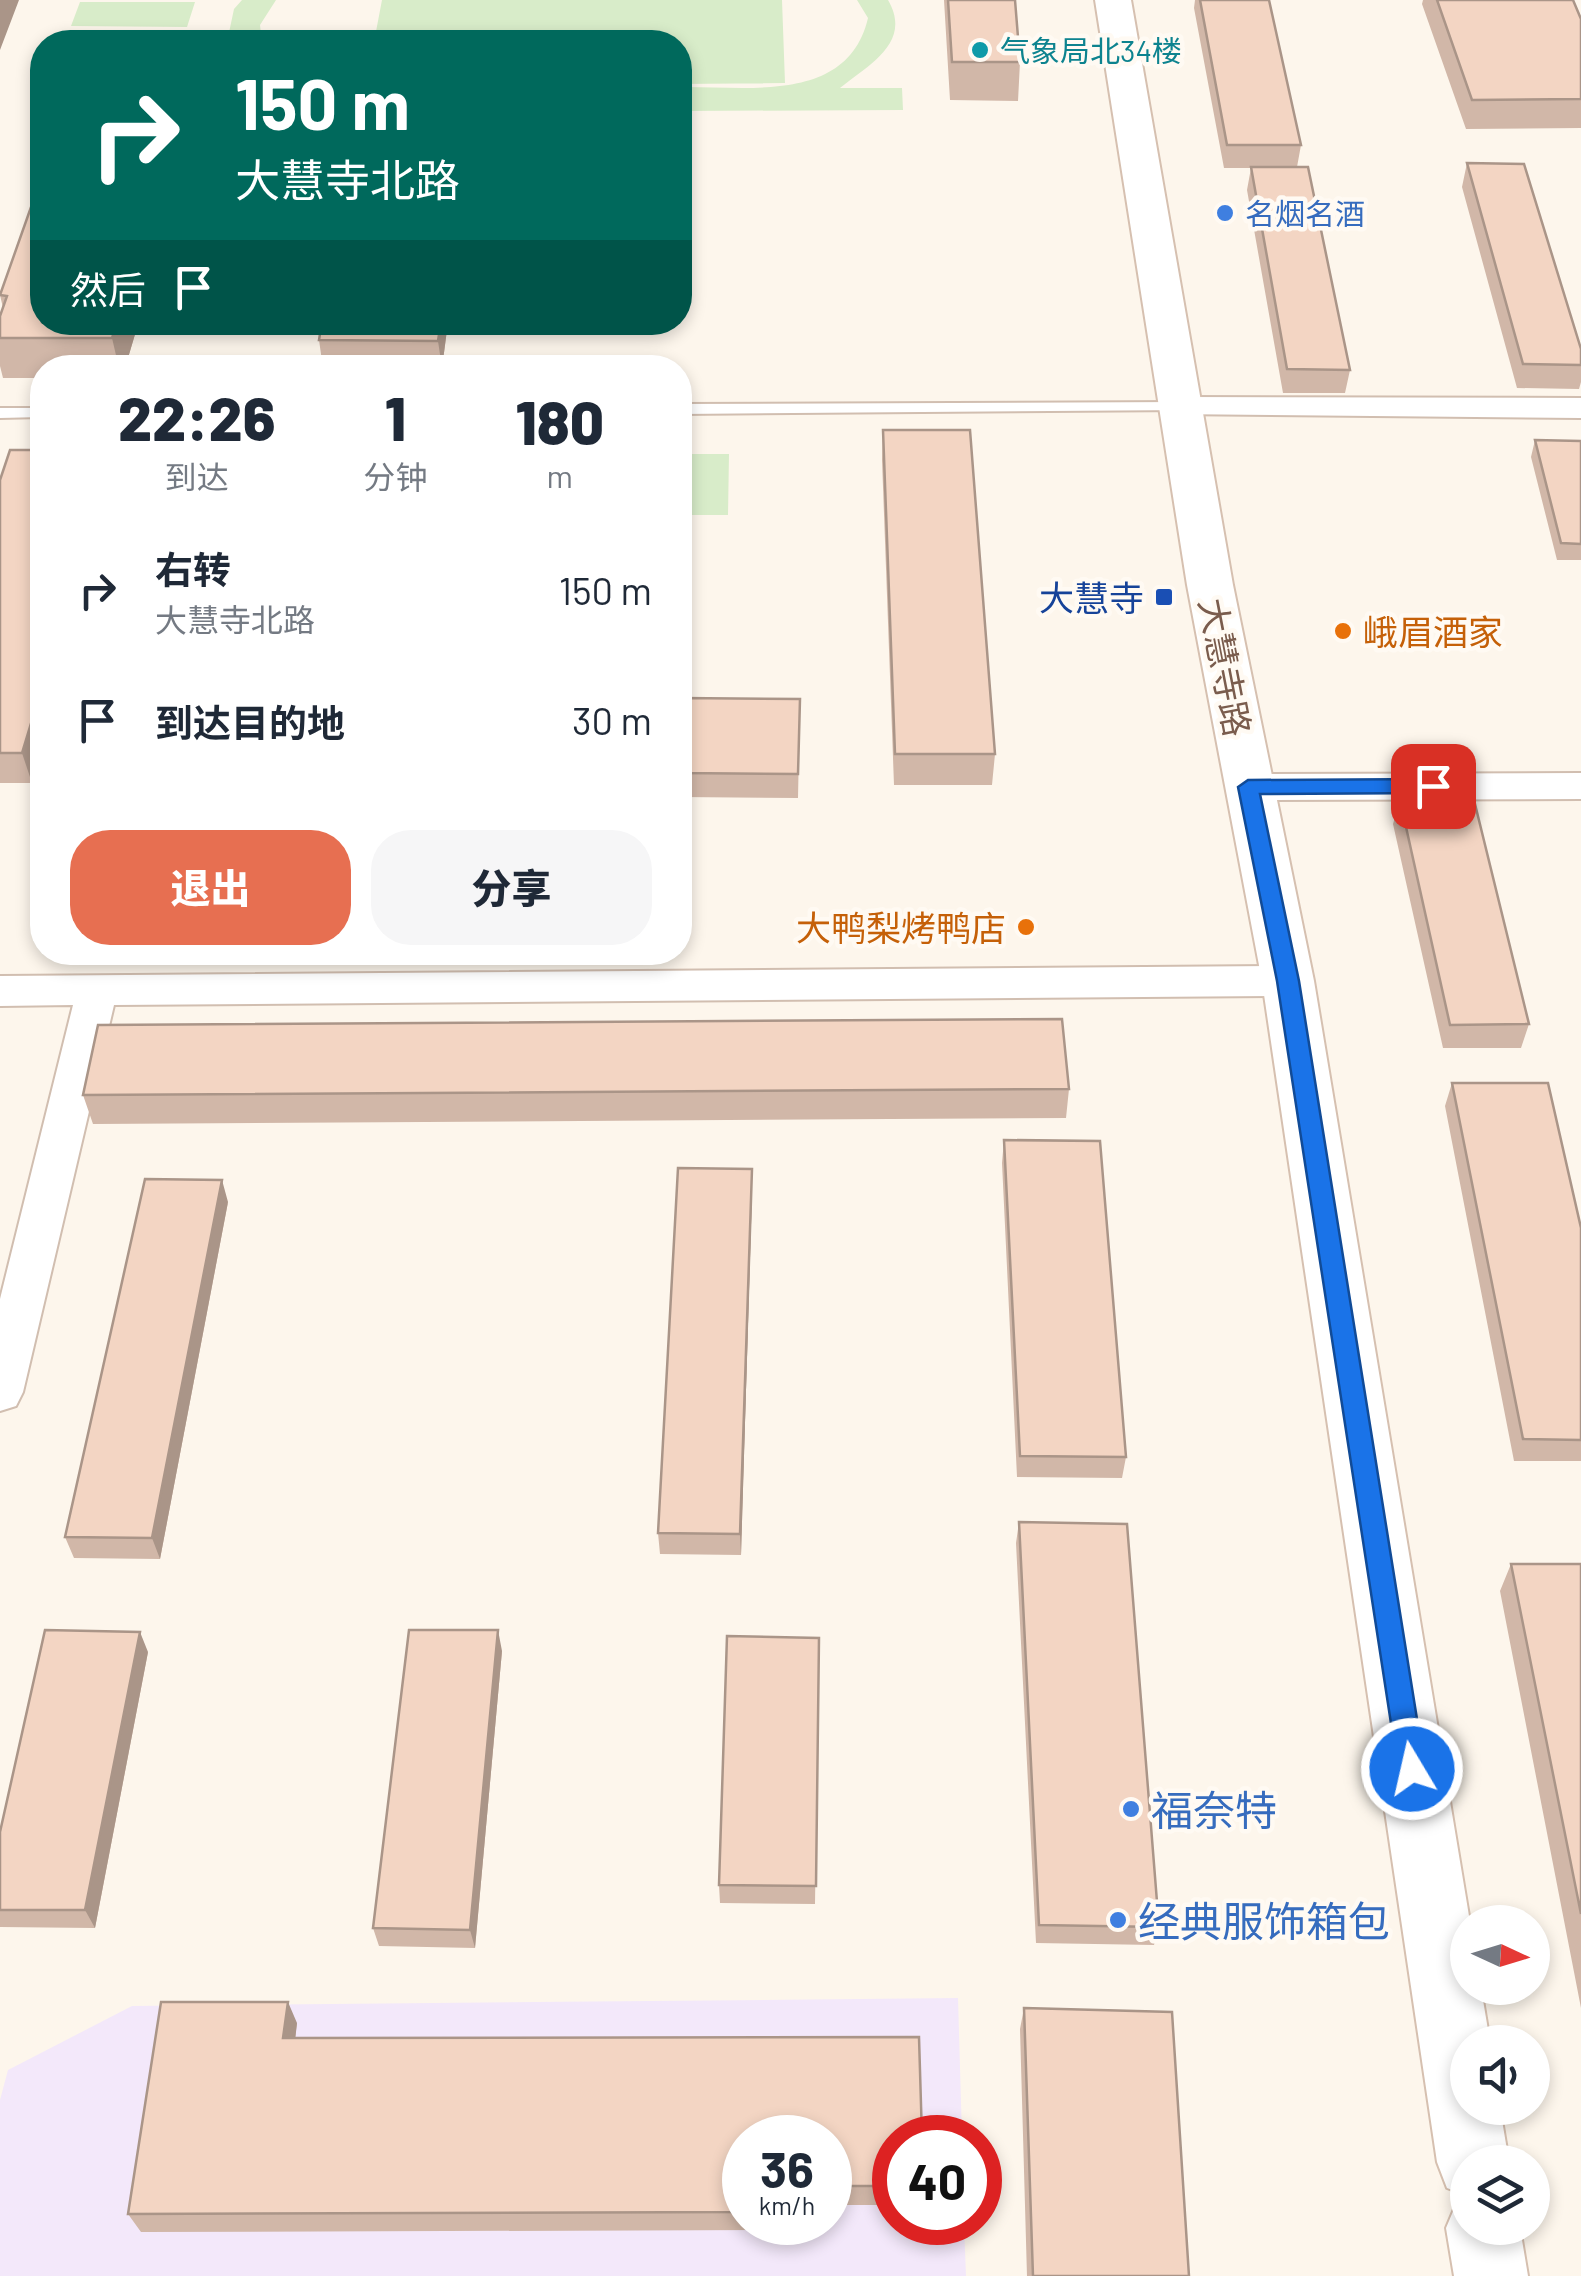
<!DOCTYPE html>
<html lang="zh">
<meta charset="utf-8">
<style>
body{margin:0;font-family:Barlow,"Noto Sans SC",sans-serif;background:#f6f6f7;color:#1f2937;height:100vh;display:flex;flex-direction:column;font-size:38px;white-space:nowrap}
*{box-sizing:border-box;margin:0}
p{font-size:32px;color:#747a83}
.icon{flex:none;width:55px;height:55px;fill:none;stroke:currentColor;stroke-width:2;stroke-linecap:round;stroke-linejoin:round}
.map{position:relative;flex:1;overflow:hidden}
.details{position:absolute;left:30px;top:355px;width:662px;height:610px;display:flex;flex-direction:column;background:#fff;border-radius:40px;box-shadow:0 5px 15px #0003}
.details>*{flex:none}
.guide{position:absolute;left:30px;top:30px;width:662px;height:305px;border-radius:40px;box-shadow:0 5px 15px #0003;background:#00695c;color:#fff;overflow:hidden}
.needle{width:65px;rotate:94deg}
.fabs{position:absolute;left:1450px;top:1905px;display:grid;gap:20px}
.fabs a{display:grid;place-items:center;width:100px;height:100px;border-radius:50%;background:#fff;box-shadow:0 5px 15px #0003;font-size:50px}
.speed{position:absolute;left:722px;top:2115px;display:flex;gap:20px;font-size:50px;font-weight:700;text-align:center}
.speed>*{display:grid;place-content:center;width:130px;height:130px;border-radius:50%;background:#fff;box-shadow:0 5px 15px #0003;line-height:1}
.speed small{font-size:25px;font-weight:400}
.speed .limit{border:15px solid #d22;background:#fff;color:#111}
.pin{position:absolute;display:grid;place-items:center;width:85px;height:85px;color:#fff;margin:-42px;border-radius:20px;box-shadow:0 5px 15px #0006}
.me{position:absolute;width:110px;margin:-55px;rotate:351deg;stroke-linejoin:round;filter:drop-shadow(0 0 8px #0008)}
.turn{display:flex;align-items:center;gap:35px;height:210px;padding:0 40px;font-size:45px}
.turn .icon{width:130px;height:130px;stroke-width:2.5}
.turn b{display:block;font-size:70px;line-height:85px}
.then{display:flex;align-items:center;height:95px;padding:0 40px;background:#0003;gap:20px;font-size:38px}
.eta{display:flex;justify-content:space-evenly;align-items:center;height:170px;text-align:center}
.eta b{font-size:60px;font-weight:800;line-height:70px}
.primary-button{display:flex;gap:20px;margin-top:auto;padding:20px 40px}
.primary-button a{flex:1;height:115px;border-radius:40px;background:#e76f51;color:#fff;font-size:40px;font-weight:800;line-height:115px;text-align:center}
.primary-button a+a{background:#f6f6f7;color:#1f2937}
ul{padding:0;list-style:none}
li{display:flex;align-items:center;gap:30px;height:130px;padding:0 40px}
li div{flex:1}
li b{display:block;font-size:38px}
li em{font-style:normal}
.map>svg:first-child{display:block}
.education{fill:#f3e8fa;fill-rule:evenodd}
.green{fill:#d8ecc9}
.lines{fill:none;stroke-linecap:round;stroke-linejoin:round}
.lane-casing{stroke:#d1beb0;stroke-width:4}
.street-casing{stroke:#d1beb0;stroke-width:4}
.secondary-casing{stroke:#d6c0b0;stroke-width:4}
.lane{fill:#fff;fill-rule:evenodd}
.street{fill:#fff;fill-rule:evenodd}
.secondary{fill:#fff;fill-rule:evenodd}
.wall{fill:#d1b7a8}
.shaded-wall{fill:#aa9588}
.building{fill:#f3d5c3;stroke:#aa9588;stroke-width:2.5}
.route{fill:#1a73e8;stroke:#114b97;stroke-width:2.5}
.culture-dot{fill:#0f9aa8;stroke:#fffaf3;stroke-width:4}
.shop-dot{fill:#3f7fe0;stroke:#fffaf3;stroke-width:4}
.transit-dot{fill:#1a4fb4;stroke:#fffaf3;stroke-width:4}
.food-dot{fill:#e8710a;stroke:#fffaf3;stroke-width:4}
.labels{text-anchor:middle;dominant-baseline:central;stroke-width:9;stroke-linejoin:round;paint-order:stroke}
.far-culture-label{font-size:30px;fill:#0d838f;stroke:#fffaf3;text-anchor:start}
.far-shop-label{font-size:30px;fill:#366cbe;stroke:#fffaf3;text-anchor:start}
.transit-label{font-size:35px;fill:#164399;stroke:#fffaf3;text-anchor:end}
.food-label{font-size:35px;fill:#c56008;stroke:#fffaf3;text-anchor:start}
.street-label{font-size:35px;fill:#7a5c4d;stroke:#fffaf3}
.near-shop-label{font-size:42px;fill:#366cbe;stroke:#fffaf3;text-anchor:start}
</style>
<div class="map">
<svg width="1581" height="2276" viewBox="0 0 1581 2276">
<rect width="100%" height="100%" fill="#fdf6ec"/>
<path class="education" d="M958,1998L962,2137L895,2138V2222L964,2223L966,2276H0V2100L8,2070L132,2006ZM745,2138H830V2222H745Z"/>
<path class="green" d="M242,0H276L260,25L262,42H227L234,9Z
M382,0H782L785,83L680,84V42H374Z
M857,0H888C913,43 868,65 840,88H902L903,110L680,111V87C748,86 848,104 868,18Z
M80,2H195L187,27L71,26Z
M680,454H729L728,515H680Z"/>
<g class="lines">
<defs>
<path id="lane" d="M1182,402L1187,404V410L680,414V404Z
M0,408H42V417L0,418Z"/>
<path id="street" d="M1182,397L1581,398V418L1170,414L1166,407L1170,400Z
M1581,773V799L1248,800L1235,796L1229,787L1235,778L1248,774Z
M1288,966L1302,970L1308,981L1302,992L1288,996L114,1005L23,1392L16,1406L0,1411V1299L73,1005L0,1006V976Z"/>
<path id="secondary" d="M1095,0H1131L1233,585L1314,981L1470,1922L1468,1988H1481L1490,2042H1468V2108H1500L1509,2162H1468V2196L1447,2188L1437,2162L1262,981L1187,585Z
M1468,2197V2228H1520L1528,2276H1454L1446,2228L1457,2202Z"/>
</defs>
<use href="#lane" class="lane-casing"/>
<use href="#street" class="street-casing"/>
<use href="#secondary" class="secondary-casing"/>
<use href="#lane" class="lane"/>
<use href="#street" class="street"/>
<use href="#secondary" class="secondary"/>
</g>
<path class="wall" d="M944,0H1015L1020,62L1018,101L950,100Z
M1195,0H1269L1301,145L1297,167L1350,370L1345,393H1283L1247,190L1251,168H1224L1194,8Z
M1423,0H1573L1581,19V128L1466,129L1422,4Z
M1467,163L1581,349V382L1579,389L1517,388L1462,187Z
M42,176V322L136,331L125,368H42V378H3L0,366V316L3,308L0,295Z
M322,322H448L442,368H323L319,340Z
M883,430L995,754L992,785H894L882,460Z
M1535,440L1581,441V560H1557L1531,457Z
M42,450V748L32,783H0V480Z
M680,698L800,699L798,798L680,797Z
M1400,800L1529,1024L1521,1048H1443L1393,824Z
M1452,1083L1581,1228V1461H1514L1445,1106Z
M1069,1089L1066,1118L93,1124L83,1095Z
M1004,1140L1126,1457L1122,1478L1017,1477L1002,1163Z
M752,1192L741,1555L660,1554L658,1533Z
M228,1202L160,1559L74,1558L65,1537Z
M1019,1522L1159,1927L1154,1945L1036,1943L1016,1543Z
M1511,1564H1581V2008L1500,1591Z
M819,1638L815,1904L720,1903L719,1885Z
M502,1651L475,1948L379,1946L373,1928Z
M148,1652L95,1928L0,1927V1832Z
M1024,2008L1189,2276H1027L1020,2029Z
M297,2023L295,2038L895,2138V2205H830V2138H745V2222H795V2230L141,2232L128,2214Z"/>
<path class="shaded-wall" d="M0,0H19L0,50Z
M117,322H134L136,331L125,368H119L112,338Z
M441,322H448L442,368L438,341Z
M42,687V748L32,783L22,753Z
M752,1169V1192L741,1555L740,1534Z
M222,1180L228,1202L160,1559L152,1538Z
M498,1630L502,1651L475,1948L470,1930Z
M140,1632L148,1652L95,1928L85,1910Z
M288,2002L297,2023L293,2059L283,2038Z"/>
<path class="building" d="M948,0H1015L1020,62H952Z
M1200,0H1269L1301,145H1227Z
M1437,0H1573L1581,19V99L1472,100Z
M1467,163L1524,164L1581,349V365L1523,364Z
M1251,167H1308L1350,370L1287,369Z
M42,176V322H117L112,338H0V316L7,296L0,295Z
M322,322H441L438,341L319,340Z
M883,430H970L995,754H895Z
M1535,440L1581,441V544L1561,543Z
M10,450H42V687L22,753H0V480Z
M680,698L800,699L798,774L680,773Z
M1400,800H1474L1529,1024L1450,1025Z
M1062,1019L1069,1089L83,1095L98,1025Z
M1452,1083H1548L1581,1228V1440L1523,1439Z
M1004,1140L1100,1141L1126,1457L1020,1456Z
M678,1168L752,1169L740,1534L658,1533Z
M145,1179L222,1180L152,1538L65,1537Z
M1019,1522L1127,1524L1159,1927L1039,1925Z
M1511,1564H1581V1914Z
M45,1630L140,1632L85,1910H0V1832Z
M409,1630H498L470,1930L373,1928Z
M727,1636L819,1638L816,1886L719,1885Z
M161,2002H288L283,2038L919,2037L922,2138H895V2186H830V2138H745V2212L128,2214Z
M1024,2008L1172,2012L1189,2276H1033Z"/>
<path class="route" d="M1433,779L1443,786L1433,793L1260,794L1299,981L1425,1769L1421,1778L1412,1781L1402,1778L1398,1769L1277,981L1238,787L1248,780Z"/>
<circle class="culture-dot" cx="980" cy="50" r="10"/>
<g class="shop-dot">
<circle cx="1225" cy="213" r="10"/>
<circle cx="1131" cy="1809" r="10"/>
<circle cx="1118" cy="1920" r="10"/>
</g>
<rect class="transit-dot" x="1154" y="587" width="20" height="20" rx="5"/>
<g class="food-dot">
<circle cx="1343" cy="631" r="10"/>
<circle cx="1026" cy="927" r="10"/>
</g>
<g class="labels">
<g class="far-culture-label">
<text x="1000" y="50">气象局北34楼</text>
</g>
<g class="far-shop-label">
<text x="1245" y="213">名烟名酒</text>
</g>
<g class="transit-label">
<text x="1144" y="597">大慧寺</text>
</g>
<g class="food-label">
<text x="1363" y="631">峨眉酒家</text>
<text x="1006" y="927" text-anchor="end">大鸭梨烤鸭店</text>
</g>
<g class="street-label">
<text transform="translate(1226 667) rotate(79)">大慧寺路</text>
</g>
<g class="near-shop-label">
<text x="1151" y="1809">福奈特</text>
<text x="1138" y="1920">经典服饰箱包</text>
</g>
</g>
</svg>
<div class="fabs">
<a><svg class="needle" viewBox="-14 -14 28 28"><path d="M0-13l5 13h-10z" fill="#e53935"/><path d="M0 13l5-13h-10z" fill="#747a83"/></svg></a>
<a><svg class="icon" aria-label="sound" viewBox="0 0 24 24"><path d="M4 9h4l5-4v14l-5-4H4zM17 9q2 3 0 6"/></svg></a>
<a><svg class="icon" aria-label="layers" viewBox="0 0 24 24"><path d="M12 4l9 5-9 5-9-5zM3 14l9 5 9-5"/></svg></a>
</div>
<div class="speed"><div>36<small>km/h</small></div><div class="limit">40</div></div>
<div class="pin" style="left:1433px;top:786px;background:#d93025"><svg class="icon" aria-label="arrive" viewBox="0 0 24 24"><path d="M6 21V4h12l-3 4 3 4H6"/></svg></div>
<svg class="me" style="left:1412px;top:1769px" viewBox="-20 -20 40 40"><circle r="17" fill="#1a73e8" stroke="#fff" stroke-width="3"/><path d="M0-11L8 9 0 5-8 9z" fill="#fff"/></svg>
<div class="guide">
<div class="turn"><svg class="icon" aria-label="right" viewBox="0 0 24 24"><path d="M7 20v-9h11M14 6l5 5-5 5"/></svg><div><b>150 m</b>大慧寺北路</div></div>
<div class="then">然后<svg class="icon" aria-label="arrive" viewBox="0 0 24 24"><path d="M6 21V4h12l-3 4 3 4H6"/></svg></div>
</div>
<section class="details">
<div class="eta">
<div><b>22:26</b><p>到达</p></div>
<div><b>1</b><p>分钟</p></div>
<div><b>180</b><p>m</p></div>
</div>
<ul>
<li><svg class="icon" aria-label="right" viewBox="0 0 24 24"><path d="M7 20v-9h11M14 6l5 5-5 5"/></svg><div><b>右转</b><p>大慧寺北路</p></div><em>150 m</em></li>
<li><svg class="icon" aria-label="arrive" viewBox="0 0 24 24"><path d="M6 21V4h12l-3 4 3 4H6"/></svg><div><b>到达目的地</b></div><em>30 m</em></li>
</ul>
<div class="primary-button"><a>退出</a><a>分享</a></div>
</section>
</div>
